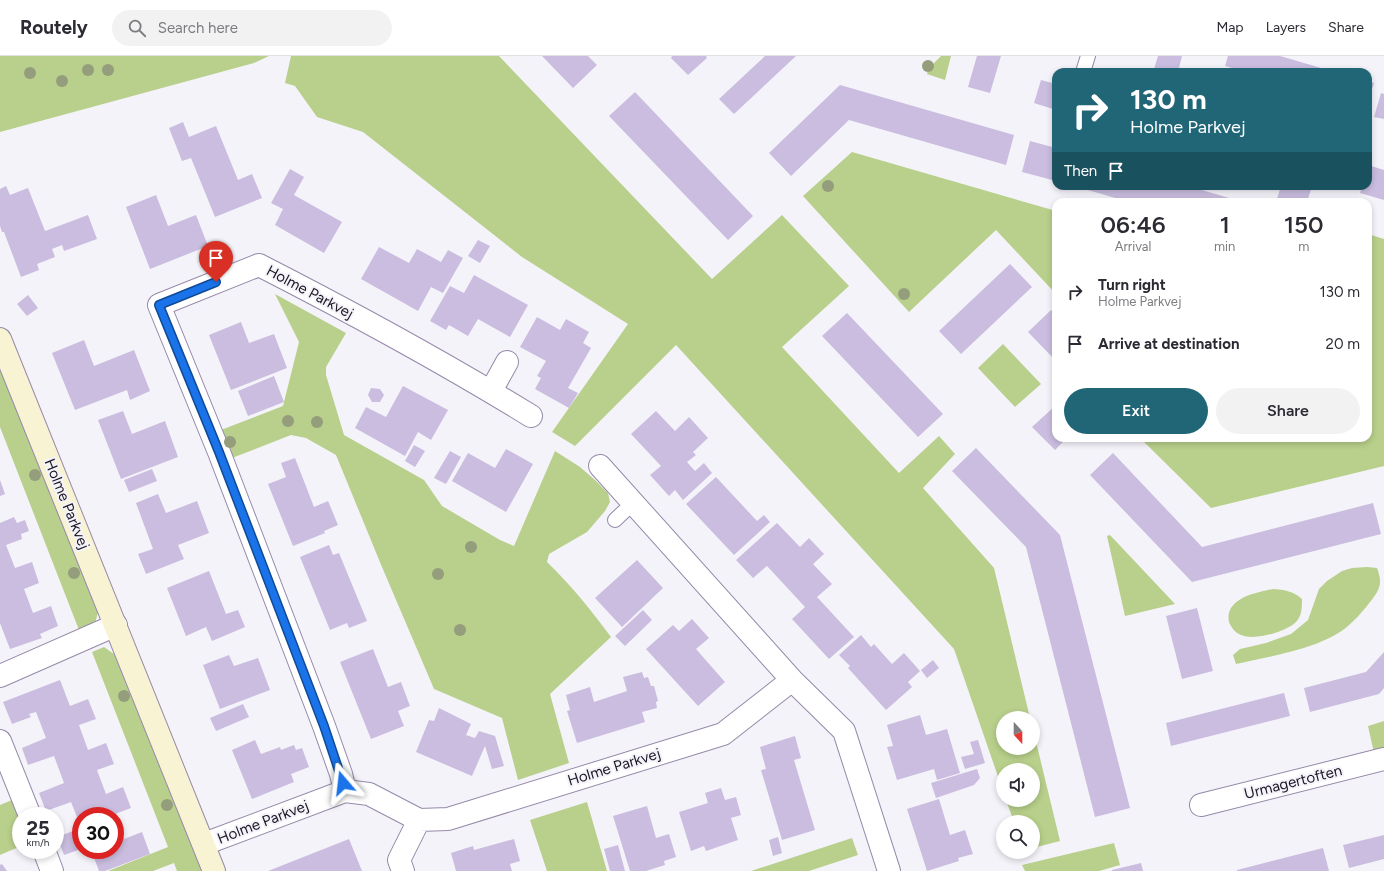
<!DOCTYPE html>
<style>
body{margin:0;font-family:Figtree,sans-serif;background:#f2f2f3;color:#2b2b33;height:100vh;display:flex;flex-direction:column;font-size:15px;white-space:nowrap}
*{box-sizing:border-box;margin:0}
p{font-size:13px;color:#7c7c81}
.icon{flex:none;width:22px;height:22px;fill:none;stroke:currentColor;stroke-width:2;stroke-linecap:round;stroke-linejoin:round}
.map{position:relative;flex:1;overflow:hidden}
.side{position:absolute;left:1052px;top:142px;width:320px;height:244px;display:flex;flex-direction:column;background:#fff;border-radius:12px;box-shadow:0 2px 6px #0003}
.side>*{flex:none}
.banner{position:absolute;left:1052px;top:12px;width:320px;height:122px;border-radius:12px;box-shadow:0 2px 6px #0003;background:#216677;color:#fff;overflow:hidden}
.needle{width:26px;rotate:159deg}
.fabs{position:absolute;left:996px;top:655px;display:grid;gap:8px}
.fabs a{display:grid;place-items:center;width:44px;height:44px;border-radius:50%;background:#fff;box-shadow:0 2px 6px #0003;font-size:20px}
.speed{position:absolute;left:12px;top:751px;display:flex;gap:8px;font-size:20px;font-weight:700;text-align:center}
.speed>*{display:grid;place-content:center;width:52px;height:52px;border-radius:50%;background:#fff;box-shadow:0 2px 6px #0003;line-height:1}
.speed small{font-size:10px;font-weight:400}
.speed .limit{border:6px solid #d22;background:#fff;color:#111}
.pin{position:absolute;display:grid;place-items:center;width:34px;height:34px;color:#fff;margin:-41px -17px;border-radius:50% 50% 50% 0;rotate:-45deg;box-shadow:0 0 4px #0007}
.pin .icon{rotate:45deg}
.me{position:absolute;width:44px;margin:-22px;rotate:343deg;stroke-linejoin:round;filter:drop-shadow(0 0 3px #0008)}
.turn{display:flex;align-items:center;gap:14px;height:84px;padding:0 12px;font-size:18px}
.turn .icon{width:52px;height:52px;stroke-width:2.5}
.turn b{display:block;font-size:28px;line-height:34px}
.then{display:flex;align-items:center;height:38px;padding:0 12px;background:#0003;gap:8px;font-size:15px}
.eta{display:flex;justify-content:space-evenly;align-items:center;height:68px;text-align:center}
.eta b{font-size:24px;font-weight:600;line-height:28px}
.cta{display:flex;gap:8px;margin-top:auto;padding:8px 12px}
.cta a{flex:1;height:46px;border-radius:24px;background:#216677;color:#fff;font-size:16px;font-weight:600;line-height:46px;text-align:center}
.cta a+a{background:#f2f2f3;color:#2b2b33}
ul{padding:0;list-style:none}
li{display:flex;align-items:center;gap:12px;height:52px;padding:0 12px}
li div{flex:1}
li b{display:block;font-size:15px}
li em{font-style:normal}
header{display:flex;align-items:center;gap:24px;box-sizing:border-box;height:56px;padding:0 20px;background:#fff;border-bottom:1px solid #e1e1e2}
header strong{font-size:19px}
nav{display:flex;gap:22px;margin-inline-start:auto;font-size:14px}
.search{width:280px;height:36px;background:#f2f2f3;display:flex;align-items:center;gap:10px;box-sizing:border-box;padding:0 14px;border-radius:22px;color:#7c7c81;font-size:15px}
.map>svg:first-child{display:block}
.green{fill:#b8d08b}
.building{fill:#cabddf}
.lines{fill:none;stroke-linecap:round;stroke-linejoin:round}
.lane-casing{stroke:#9689a9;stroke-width:16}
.street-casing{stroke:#9689a9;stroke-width:24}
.secondary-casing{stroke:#9689a9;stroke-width:24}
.lane{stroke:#fff;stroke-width:14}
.street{stroke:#fff;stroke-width:22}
.secondary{stroke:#f8f3d2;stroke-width:22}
.tree{fill:#949d7c}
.route-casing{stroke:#114b97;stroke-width:10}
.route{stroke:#1a73e8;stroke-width:7}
.labels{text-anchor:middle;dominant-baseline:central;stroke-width:4;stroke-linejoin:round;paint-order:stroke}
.street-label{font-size:15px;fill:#1c1723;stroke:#f5f3fa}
</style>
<header>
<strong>Routely</strong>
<div class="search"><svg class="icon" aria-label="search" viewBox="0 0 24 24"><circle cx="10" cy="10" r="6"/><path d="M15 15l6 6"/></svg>Search here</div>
<nav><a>Map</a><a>Layers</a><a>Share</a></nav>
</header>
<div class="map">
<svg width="1384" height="815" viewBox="0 0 1384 815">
<rect width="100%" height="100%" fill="#f5f3fa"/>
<path class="green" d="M0,0H269L254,7L0,76Z
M291,0H499L712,223L782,159L849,230L782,291L899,417L939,380L955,398L923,432L994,512L1030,662H1003V692H1033V673L1060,785L1033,792V766H1014L1006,744H1033V714H1003V735L954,593L676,289L575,390L552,376L628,268L522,201L363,76L317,61L295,30L285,27Z
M941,0H951L945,24L927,18L928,14L931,12V10Z
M852,96L1056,155V238L996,174L909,256L803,140Z
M1368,178L1384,183V410L1211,452L1140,382H1368Z
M275,238L346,277L326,311V319L344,379L424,424L442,450L500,484L514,490L555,395L580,411L595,424L608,437L610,446L605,455L587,476L549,498L547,506C571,529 591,554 611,581L550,638L569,707L518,724L502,662L434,633L382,511L336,399L306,382L291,379L232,402L221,374L283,350L299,286Z
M1003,288L1041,328L1015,351L978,312Z
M0,314L98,556L95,568L79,574L0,371Z
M1110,479L1175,548L1125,560L1107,480Z
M1367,511L1377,512C1384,530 1378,536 1367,550C1361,557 1355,564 1348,570C1321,593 1270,600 1236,608L1233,599L1240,593L1266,587L1291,578L1308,564L1319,533L1327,525L1342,515L1352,512Z
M1274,533C1285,534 1293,535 1302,543C1302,551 1302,560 1296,566C1286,576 1254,585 1241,579C1235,577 1231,571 1229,566C1224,542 1258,536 1274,533Z
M104,591L114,598L202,815H177L174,807L153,815H108L168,791L92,596Z
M1384,665V693L1374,697L1368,670Z
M12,744L21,765V790L0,799V749Z
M587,746L607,815H547L530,764Z
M852,782L858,799L809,815H751Z
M1114,787L1120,809L1099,815H1025L1022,809Z"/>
<path class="building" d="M542,0H588L597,9L573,32Z
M672,0H706L707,2L688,19L671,2Z
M765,0H796L734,58L719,43Z
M977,0H1001L990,37L968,31Z
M1158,0H1182L1178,16H1153Z
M1228,0H1280L1335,16H1247L1225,10Z
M1041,24L1056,28V54L1034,47Z
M1368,25L1374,27L1368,46Z
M840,29L1014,79L1006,109L849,64L791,120L769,97Z
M635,36L753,160L728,184L609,60Z
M1381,37L1384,38V63L1374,61Z
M183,66L189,81L216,70L238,124L252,118L262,142L215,161L191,102L182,105L169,72Z
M1030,85L1056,92V125L1022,116Z
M1368,109L1384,114V144L1360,137L1362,130H1368Z
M290,113L304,121L294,139L342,166L324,197L275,169L283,153L271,147Z
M6,130L10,139L28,132L45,175L88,159L97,183L64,195L62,189L52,193L55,201L37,208L39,214L21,221L4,176H2L0,170V133Z
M1074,130H1188L1243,146H1129Z
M1281,130H1312L1307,146H1276Z
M156,139L168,170L196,159L208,190L150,213L126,151Z
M478,184L490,190L480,207L468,200Z
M379,191L409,207L417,193L441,206L448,194L463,202L443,237L431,231L418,255L361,223Z
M1010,208L1032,231L961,298L939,275Z
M474,219L528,249L510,281L478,263L468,280L449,269L446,274L430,265L450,230L464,237Z
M28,239L38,252L27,260L17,248Z
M1051,254L1056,259V305L1028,276Z
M847,257L943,358L918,381L822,280Z
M537,261L560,274L566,263L589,276L583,287L591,292L568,332L578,337L569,352L535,333L541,322L537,320L546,305L520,291Z
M241,266L249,287L274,278L287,312L231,334L209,279Z
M84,284L94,310L134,294L150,335L130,344L127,334L75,354L52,297Z
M274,320L284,346L248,360L238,335Z
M403,330L448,354L431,384L418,376L405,400L355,372L366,351L386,361Z
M371,332L380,333L384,339L380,346H372L368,339Z
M1056,349V382H1067L1055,394L1032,371Z
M123,355L132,378L165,365L178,401L121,423L98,364Z
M656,355L675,375L689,361L708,382L693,396L696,399L687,406L695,415L704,407L712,417L683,444L675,434L669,440L650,419L661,410L631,378Z
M414,389L425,395L415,411L405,405Z
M976,392L1060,479L1130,752L1095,761L1026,491L952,415Z
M506,393L533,408L506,456L452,425L468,397L495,412Z
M450,395L461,401L446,428L434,422Z
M1113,397L1202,491L1373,447L1381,478L1192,526L1090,419Z
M295,402L314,451L328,445L338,469L324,475L325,477L293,490L268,428L286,421L281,407Z
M152,413L157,425L129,436L124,424Z
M716,421L757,465L764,459L770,466L734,499L686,448Z
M0,424L5,438L0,440Z
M158,438L166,457L197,445L209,477L178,489L184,503L146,518L138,498L153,493L136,447Z
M14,461L17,467L25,464L29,475L21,478L22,483L6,489L15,512L32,506L39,527L24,533L33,557L51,550L58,570L40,578L42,582L10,593L0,567V467Z
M777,467L800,491L809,482L824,498L813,508L832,528L817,541L854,581L829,603L792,563L805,551L767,510L753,522L736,504Z
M329,489L333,499L339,497L367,565L349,572L347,567L330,574L300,501Z
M637,504L663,532L622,571L595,542Z
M209,515L226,558L238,554L245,571L212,585L206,571L186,580L167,532Z
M1197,552L1213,615L1182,623L1166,560Z
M643,554L652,564L625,590L615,580Z
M692,563L709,582L696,593L725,626L698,650L646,593L673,569L679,575Z
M861,579L871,591L874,588L892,608L904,597L920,615L908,626L912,631L886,654L848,612L850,610L839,599Z
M373,593L388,631L401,626L410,650L398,655L404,670L371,683L340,606Z
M1384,596V632L1379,638L1310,656L1304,632L1366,616Z
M229,599L234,610L258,602L270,634L220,653L203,609Z
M933,604L939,612L927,622L921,614Z
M642,616L644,622L648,621L651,630H654L658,645L656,646L657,652L642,656L645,666L577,687L567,655L570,654L566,639L590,631L594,646L627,635L623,621Z
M60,624L70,650L88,643L96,663L79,669L88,694L106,687L114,708L97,714L106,738L123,731L131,752L115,758L124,783L142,776L150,798L105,815H99L91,794H115V760H81V771L71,746L46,755L39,737L64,727L54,700L28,709L22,692L46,682L36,656L29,658L31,661L12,668L3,646Z
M1284,637L1290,660L1171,690L1166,667Z
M243,648L249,661L216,675L210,662Z
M439,652L471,668L466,679L475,682L479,675L495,680L504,710L492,713L485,690L472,720L416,696L429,664L434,665Z
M920,659L926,679L947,673L960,717L937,724L934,713L897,724L887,691L893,690L887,669Z
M795,680L801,702L794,704L815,774L782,784L761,714L766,713L760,691Z
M255,684L261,698L280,691L281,694L294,689L296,694L302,692L309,711L291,718L294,726L252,743L232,694Z
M978,684L985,707L965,713L961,701L974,698L970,686Z
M977,713L980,722L974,729L936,742L931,727Z
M721,732L725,744L736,741L741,759L731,762L738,784L706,795L704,790L691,795L679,756L708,747L705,737Z
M939,743L950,779L965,774L973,798L958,802L959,805L927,815L907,753Z
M647,750L656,782L669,778L676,801L664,805L665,809L646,815H630L613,760Z
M81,772V793L64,799L57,781Z
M1384,779V803L1349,812L1343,789Z
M778,781L782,797L773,800L769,784Z
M349,783L362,815H268Z
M514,783L520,805L510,808L512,815H456L451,797L473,790L474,794Z
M618,789L625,815H610L604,793Z
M1323,792L1329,815H1237V814Z
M1141,807L1143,815H1112V814Z
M2,808L7,815H0V809Z"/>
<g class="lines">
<defs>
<path id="lane" d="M1083,16L1088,0
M615,464L633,447"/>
<path id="street" d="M491,335L507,306
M600,410L792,624L844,675L889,815
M0,620L116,569
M0,685L30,760
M345,735L341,718L324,670L219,396L159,249L259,209C351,256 443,306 531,360
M1201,749L1384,703
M204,788L345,735L369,738L419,764L448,763L723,678L792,624
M44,794L52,815
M403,815L399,804L419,764"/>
<path id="secondary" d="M0,283L214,815"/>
</defs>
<use href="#lane" class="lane-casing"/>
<use href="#street" class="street-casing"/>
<use href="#secondary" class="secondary-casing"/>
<use href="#lane" class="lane"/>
<use href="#street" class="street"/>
<use href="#secondary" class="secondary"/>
</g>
<g class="tree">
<circle cx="928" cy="10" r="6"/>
<circle cx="88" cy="14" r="6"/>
<circle cx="108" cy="14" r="6"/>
<circle cx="30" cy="17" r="6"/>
<circle cx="62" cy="25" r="6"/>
<circle cx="828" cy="130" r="6"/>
<circle cx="904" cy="238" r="6"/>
<circle cx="288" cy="365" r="6"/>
<circle cx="317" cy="366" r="6"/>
<circle cx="230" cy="386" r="6"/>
<circle cx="35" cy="419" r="6"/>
<circle cx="471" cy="491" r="6"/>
<circle cx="74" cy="517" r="6"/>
<circle cx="438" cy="518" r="6"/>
<circle cx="460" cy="574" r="6"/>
<circle cx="124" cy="640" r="6"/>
<circle cx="167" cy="749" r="6"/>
</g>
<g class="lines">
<defs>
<path id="route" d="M216,226L159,249L219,396L324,670L343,727"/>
</defs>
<use href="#route" class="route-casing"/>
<use href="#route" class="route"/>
</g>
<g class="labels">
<g class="street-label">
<text transform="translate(310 236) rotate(28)">Holme Parkvej</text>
<text transform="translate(67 448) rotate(68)">Holme Parkvej</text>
<text transform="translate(614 711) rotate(-17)">Holme Parkvej</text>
<text transform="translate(1293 726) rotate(-14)">Urmagertoften</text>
<text transform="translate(263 766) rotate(-21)">Holme Parkvej</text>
</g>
</g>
</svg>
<div class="fabs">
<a><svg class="needle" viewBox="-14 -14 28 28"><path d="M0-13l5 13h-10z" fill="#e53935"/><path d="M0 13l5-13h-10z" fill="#7c7c81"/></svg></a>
<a><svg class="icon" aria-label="sound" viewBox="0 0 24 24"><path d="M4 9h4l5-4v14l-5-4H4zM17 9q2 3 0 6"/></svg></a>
<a><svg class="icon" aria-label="search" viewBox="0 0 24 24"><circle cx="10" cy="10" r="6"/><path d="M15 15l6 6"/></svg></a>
</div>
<div class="speed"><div>25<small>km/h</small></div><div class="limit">30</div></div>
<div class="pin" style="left:216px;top:226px;background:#d93025"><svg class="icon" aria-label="arrive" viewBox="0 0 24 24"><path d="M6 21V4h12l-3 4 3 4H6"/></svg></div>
<svg class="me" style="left:343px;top:727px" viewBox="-20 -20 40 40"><path d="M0-17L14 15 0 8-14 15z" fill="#1a73e8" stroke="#fff" stroke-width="4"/></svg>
<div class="banner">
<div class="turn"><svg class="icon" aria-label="right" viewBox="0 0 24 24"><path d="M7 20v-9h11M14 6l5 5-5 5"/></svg><div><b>130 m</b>Holme Parkvej</div></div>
<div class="then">Then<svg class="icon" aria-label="arrive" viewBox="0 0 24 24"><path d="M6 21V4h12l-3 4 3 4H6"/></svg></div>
</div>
<section class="side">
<div class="eta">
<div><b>06:46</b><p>Arrival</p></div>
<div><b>1</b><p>min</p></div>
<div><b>150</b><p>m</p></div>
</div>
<ul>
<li><svg class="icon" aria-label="right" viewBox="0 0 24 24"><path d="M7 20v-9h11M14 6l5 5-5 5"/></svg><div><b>Turn right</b><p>Holme Parkvej</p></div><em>130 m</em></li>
<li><svg class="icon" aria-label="arrive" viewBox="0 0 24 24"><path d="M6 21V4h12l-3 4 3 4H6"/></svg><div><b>Arrive at destination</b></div><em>20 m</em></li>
</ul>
<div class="cta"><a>Exit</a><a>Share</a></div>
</section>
</div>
